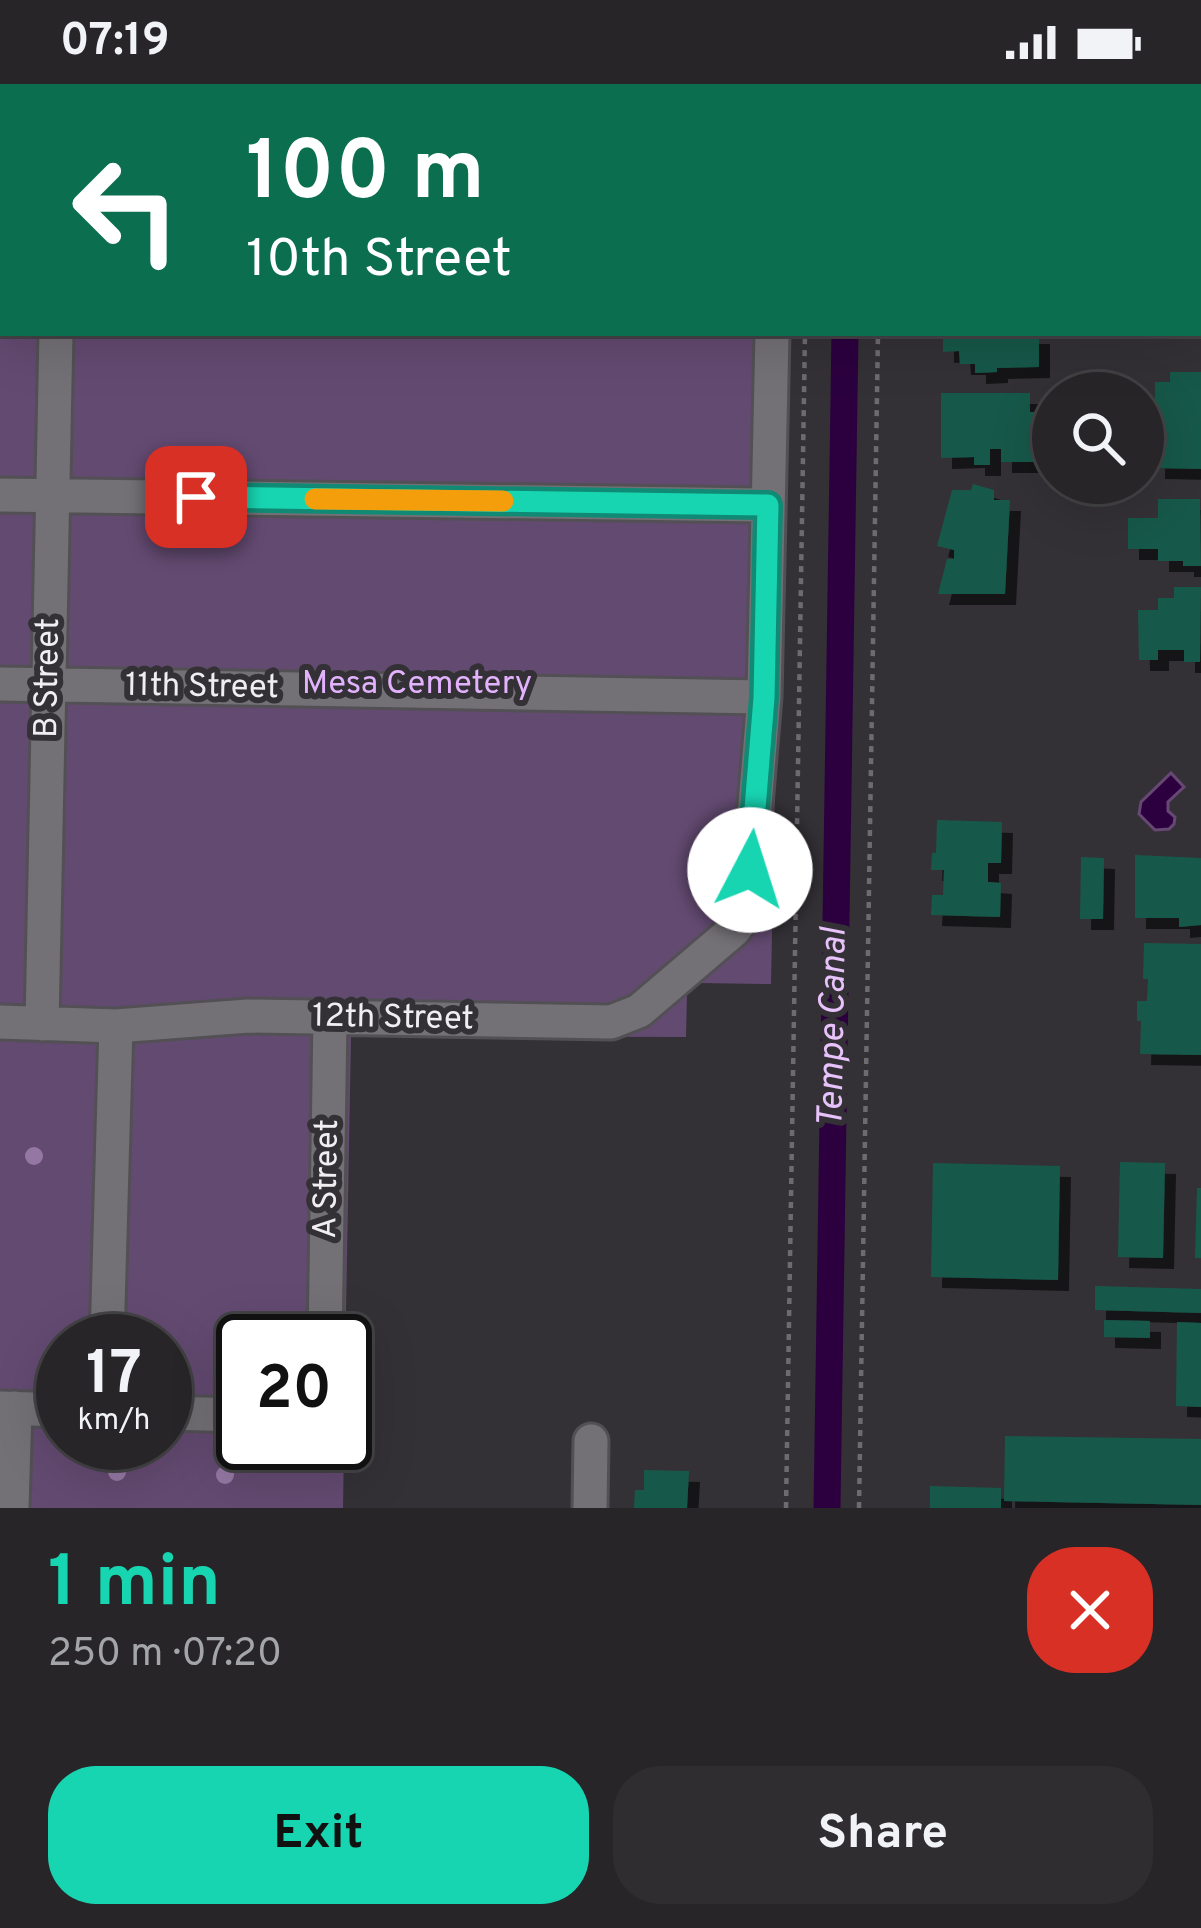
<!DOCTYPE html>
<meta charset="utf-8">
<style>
body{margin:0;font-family:Overpass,sans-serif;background:#2f2d30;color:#f1f3f6;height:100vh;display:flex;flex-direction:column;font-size:45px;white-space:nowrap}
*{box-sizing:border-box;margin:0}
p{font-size:39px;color:#a4a5a8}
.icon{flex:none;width:66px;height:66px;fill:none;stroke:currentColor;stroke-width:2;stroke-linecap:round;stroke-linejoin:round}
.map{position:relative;height:1424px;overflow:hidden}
.side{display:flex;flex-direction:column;background:#272528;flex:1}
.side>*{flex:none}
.hud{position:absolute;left:0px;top:0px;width:1203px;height:252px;box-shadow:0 12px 48px #0002,0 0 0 3px #434245;background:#0b6e4f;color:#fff;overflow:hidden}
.controls{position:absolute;left:1032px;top:288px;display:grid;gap:24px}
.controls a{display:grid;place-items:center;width:132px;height:132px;border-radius:50%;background:#272528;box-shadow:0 12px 48px #0002,0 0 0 3px #434245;font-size:60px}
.speed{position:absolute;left:36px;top:1230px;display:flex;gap:24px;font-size:60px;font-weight:700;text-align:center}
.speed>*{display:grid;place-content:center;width:156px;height:156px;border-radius:50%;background:#272528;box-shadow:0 12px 48px #0002,0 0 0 3px #434245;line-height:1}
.speed small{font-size:30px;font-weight:400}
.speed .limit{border:6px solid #111;border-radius:18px;background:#fff;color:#111}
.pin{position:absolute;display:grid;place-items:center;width:102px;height:102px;color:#fff;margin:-51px;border-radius:24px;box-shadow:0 6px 18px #0006}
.me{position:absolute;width:132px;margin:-66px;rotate:5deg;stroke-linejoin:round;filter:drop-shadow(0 0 9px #0008)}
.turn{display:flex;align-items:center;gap:42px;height:252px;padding:0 48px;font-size:54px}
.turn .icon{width:156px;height:156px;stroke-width:2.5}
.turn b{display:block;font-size:84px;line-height:102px}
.round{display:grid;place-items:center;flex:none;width:126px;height:126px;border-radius:48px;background:#2f2d30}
.overview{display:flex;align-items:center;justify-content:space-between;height:204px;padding:0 48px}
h1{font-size:72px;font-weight:700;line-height:90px;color:#18d5b2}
.primary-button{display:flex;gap:24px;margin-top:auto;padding:24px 48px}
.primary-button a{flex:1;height:138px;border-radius:48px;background:#18d5b2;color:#111;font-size:48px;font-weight:700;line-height:138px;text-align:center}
.primary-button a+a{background:#2f2d30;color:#f1f3f6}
.status{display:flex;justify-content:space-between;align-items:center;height:84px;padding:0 60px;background:#272528;direction:ltr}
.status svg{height:33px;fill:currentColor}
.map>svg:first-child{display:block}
.green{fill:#634a71;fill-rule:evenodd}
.water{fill:#2c003f;stroke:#674774;stroke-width:3}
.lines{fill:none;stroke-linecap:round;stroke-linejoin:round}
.canal{stroke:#2c003f;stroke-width:27}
.building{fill:#18584a;filter:url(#shadow)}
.minor-casing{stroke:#535055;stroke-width:39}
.path{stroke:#6e6b70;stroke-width:4.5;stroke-dasharray:6 6;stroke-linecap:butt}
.minor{stroke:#747176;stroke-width:33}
.tree{fill:#9478a3}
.route-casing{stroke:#108a74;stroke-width:30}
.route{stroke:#18d5b2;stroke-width:21}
.slow{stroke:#f59e0b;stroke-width:21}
.labels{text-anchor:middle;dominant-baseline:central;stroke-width:12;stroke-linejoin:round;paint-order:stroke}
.street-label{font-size:33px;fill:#f0eef1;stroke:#343136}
.park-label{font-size:33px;fill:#e2b2fd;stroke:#343136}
.water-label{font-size:36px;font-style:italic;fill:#e7c2fb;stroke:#343136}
</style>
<div class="status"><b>07:19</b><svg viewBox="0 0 49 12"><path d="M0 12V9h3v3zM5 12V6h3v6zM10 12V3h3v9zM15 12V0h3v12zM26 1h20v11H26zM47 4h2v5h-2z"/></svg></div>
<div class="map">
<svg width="1201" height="1424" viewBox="0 0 1201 1424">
<defs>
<filter id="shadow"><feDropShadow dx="11" dy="11" stdDeviation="0" flood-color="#0009"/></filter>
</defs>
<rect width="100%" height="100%" fill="#343136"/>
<path class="green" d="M0,0H790V3H3V249H784L771,900L698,899L687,910L686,953L351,952L345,1281V1257H243V1359H344L343,1424H0ZM63,1257H165V1359H63Z"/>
<path class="water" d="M1171,689L1184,703L1168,718V727L1175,733L1174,740L1169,745L1155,746L1139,730L1141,718Z"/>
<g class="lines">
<path class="canal" d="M848,3V0
M827,1424L845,249"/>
</g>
<path class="building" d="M943,249H1039V283L997,284V288L975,289V280H960L959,267L943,268Z
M1170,288H1201V385L1154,384L1155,298H1170Z
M941,309H1030V328H1036V378H1001V365H990V381H974V373L941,374Z
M973,400L994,406V416H1010L1005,510H938L947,475H954V466L937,462L952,406H971Z
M1158,415H1200L1201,482H1183V477H1158V465H1128V434H1158Z
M1174,503H1201L1200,578H1184V566H1158V576H1139L1138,526H1158V514H1174Z
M937,736L1002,738L1001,779H988V798L1001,799L1000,833L931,831L932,811H943L944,786H931L932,769H936Z
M1135,771L1201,774V841L1179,843V834H1135Z
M1081,773L1104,774L1103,835H1080Z
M1144,859L1201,860V971L1140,970L1141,937H1137V917H1147L1148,895H1143Z
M1120,1078L1165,1079L1163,1174L1118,1173Z
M933,1079L1060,1082L1058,1196L931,1193Z
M1197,1104H1201V1174H1195Z
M1095,1202L1201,1205V1229L1095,1226Z
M1104,1236L1150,1237V1254L1104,1253Z
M1177,1238L1201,1239V1323L1176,1322Z
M1005,1352L1201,1355V1421L1004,1417Z
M644,1386L689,1387L687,1424H634L635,1406H644Z
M930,1402L1001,1404V1424H930Z"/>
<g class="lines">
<defs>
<path id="minor" d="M61,3V0
M776,3L777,0
M0,16H3
M0,209H3
M0,411L768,421
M0,600L764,613
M0,938L116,942L248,932L611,938L639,927L734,846L746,829L764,613L772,249
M42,940L56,249
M107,1257L116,942
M325,1257L330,934
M0,1324L63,1326
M165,1329L243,1331
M12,1424L15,1324
M590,1424L591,1357"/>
</defs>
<use href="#minor" class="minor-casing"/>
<path class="path" d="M809,3V0
M882,3V0
M786,1424L805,249
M859,1424L878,249"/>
<use href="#minor" class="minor"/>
</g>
<g class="tree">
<circle cx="34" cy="1072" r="9"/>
<circle cx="117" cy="1388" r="9"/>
<circle cx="225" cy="1391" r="9"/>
</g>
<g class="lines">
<defs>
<path id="route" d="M196,413L768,421L764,614L750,786"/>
</defs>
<use href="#route" class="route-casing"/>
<use href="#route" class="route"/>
<path class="slow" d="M315,415L503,417"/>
</g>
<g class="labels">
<g class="street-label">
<text transform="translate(49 594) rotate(-89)">B Street</text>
<text transform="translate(202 604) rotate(1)">11th Street</text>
<text transform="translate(393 935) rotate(1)">12th Street</text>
<text transform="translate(328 1095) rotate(-89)">A Street</text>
</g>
<g class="park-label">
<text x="417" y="601">Mesa Cemetery</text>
</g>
<g class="water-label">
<text transform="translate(834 944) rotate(-89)">Tempe Canal</text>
</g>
</g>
</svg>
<div class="controls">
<a><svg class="icon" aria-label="search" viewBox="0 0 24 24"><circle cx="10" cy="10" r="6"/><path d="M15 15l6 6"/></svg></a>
</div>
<div class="speed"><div>17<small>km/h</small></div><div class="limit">20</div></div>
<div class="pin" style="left:196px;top:413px;background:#d93025"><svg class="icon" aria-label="arrive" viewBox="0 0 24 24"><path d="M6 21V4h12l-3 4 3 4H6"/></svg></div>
<svg class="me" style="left:750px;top:786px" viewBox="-20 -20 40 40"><circle r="19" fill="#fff"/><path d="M0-13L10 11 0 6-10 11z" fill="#18d5b2"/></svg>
<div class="hud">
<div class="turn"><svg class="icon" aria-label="left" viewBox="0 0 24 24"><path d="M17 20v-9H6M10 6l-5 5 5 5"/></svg><div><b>100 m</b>10th Street</div></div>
</div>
</div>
<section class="side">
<div class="overview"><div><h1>1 min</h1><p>250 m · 07:20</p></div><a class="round" style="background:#d93025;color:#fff"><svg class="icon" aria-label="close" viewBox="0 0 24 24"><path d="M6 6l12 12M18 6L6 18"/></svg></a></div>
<div class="primary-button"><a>Exit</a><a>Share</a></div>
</section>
